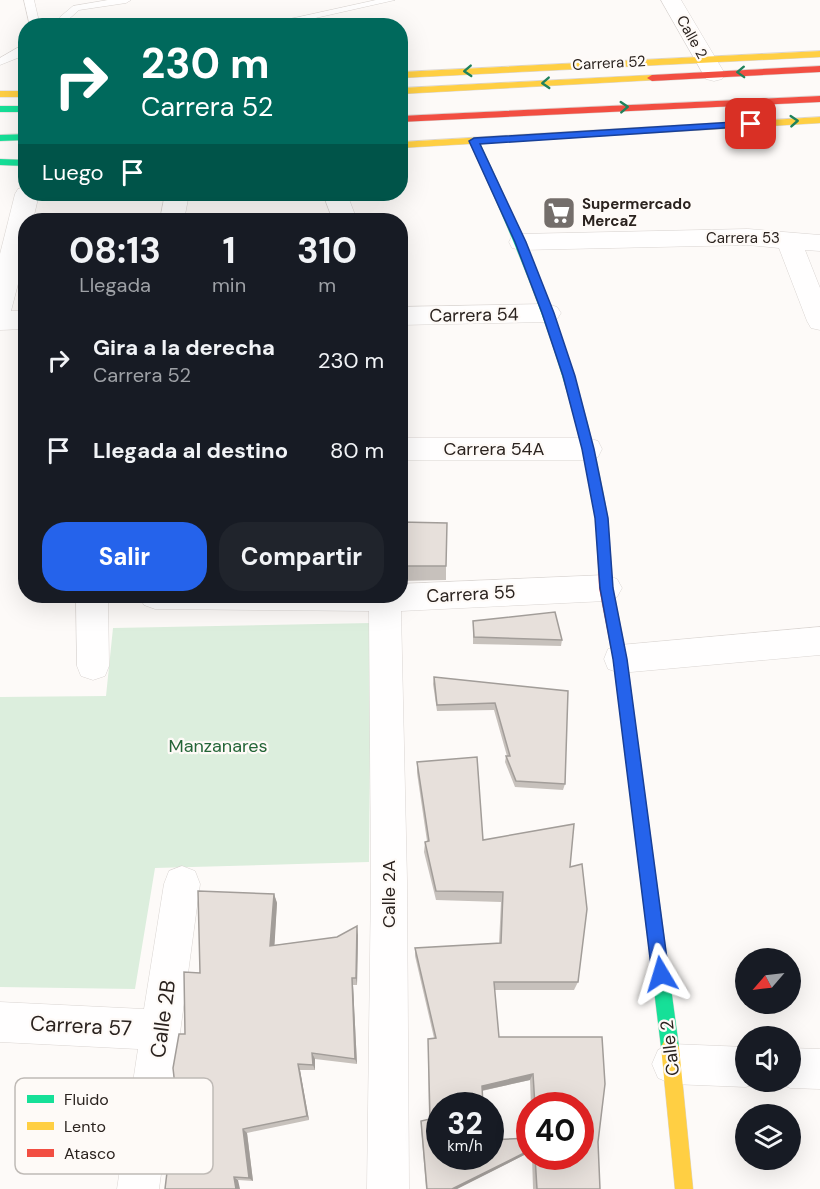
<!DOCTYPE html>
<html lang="es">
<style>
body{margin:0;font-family:"DM Sans",sans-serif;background:#20242c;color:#f1f3f6;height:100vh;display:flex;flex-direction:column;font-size:22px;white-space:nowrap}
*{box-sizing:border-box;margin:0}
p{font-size:20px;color:#9ea1a6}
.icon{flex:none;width:33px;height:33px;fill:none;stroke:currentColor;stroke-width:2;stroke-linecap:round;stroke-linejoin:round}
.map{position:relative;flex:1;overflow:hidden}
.details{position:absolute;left:18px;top:213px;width:390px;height:390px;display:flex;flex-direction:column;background:#171b24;border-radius:24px;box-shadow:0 6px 24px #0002}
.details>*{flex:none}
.guide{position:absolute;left:18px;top:18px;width:390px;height:183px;border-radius:24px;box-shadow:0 6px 24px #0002;background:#00695c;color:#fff;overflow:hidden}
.needle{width:39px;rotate:242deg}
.fabs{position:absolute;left:735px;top:948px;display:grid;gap:12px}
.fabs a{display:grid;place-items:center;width:66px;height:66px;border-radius:50%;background:#171b24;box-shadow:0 6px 24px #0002;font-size:30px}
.speed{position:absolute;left:426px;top:1092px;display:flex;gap:12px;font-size:30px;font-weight:700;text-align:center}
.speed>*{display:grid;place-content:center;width:78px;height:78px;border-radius:50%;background:#171b24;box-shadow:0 6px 24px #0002;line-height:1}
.speed small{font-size:15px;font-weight:400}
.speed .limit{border:9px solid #d22;background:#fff;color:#111}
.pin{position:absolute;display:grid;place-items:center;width:51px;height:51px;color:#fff;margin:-26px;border-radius:12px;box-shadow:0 3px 9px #0006}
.me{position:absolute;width:66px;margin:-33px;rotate:353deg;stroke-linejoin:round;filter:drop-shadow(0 0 4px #0008)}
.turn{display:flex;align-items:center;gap:21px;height:126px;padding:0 24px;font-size:27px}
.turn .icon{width:78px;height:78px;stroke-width:2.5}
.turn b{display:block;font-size:42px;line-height:51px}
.then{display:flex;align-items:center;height:57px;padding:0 24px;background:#0003;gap:12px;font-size:22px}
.eta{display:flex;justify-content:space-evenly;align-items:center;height:102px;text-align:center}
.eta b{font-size:36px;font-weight:700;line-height:42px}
.primary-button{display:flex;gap:12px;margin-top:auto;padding:12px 24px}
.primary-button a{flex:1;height:69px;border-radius:24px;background:#2563eb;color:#fff;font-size:24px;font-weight:700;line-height:69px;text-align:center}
.primary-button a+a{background:#20242c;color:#f1f3f6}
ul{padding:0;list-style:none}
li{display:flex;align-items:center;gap:18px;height:90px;padding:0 24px}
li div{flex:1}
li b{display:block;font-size:22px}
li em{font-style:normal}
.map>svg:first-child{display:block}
.green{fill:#dceedd}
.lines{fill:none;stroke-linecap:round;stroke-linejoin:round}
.lane-casing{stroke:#dad5d2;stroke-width:1}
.street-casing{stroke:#dad5d2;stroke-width:1}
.fast-casing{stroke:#dad5d2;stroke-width:1}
.slow-casing{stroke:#dad5d2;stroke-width:1}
.jam-casing{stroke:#dad5d2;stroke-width:1}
.lane{fill:#fffefe;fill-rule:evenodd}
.street{fill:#fffefe;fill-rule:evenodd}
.fast{fill:#16e098;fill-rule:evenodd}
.slow{fill:#ffcf43;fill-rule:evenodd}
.jam{fill:#f24e42;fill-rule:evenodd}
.wall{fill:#c7c1bc}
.shaded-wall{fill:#a29d99}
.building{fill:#e7e0db;stroke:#a29d99;stroke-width:1.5}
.oneway{stroke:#20825c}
.route{fill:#2563eb;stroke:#184099;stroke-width:1.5}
.labels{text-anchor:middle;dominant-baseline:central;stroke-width:4.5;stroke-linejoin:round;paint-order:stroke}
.far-street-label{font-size:15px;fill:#2b231f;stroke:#fefaf7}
.far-poi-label{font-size:15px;font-weight:bold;fill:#2b231f;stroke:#fefaf7;text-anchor:start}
.street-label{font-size:18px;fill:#2b231f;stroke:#fefaf7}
.park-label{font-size:18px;fill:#246537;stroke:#fefaf7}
.near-street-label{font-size:21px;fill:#2b231f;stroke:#fefaf7}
.key{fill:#fefaf7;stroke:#bfbab6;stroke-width:1.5}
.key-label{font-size:16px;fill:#2b231f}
</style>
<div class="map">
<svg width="820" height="1189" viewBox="0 0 820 1189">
<rect width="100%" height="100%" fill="#fdfaf8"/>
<path class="green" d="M371,623L369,862L155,868L135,989L0,987V697L106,696L113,628Z"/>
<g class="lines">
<defs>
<path id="lane" d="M24,0H34L40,26H30Z
M108,0H131L126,3L79,10L70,18L72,26H62L60,17L73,6Z
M376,0H395L280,26H258Z
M26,43V52L20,57L0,65V58Z"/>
<path id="street" d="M661,0H681L725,74L722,79L714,81L706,79Z
M26,187V194H39L33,220H26V253L11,311H26V329L0,330V254L15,194L18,189Z
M165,194H189L184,220H160Z
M323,194H347L357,220H333Z
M748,229L820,235V251L805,250L820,288V330L811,328L807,321L779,248L748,245L521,250L512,248L509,242L512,236L521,234Z
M548,304L557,307L561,313L557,319L548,322L400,325V307Z
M400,438H588L598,441L602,449L598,457L588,460H400Z
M606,575L617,579L622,588L617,597L606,601L401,611L407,881L409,1189H367L371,881L369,611L155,609L144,605L139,596H400V584Z
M76,596H108L109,666L105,676L93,680L81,676L77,666Z
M820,627V655L620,673L608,669L604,659L608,649L620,645Z
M182,866L195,871L200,884L159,1189H117L138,1049L0,1042V1002L144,1009L164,884L169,871Z
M672,1044L746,1047V1082H760L746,1087L672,1084L658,1078L652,1064L658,1050Z
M790,1048L820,1049V1089L790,1088L776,1082H790Z"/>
<path id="fast" d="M0,106H26V112H0Z
M26,134V140L0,141V135Z
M474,138L479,141C538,267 585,381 608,519L607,523H597L596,519C573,381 527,267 469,141Z
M0,159L26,160V166L0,165Z
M631,737L636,739L638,744L679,1047L676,1053L670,1056L664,1053L661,1047L624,744L626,739Z"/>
<path id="slow" d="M820,51V57L400,78V72Z
M652,75L655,76V80L400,94V88Z
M0,91H26V97H0Z
M820,117V123L400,148V142Z
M670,1038L676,1041L679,1047L693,1189H675L661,1047L664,1041Z"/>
<path id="jam" d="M820,66V72L652,81L647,78L652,75Z
M820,96V102L400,122V116Z
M602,514L608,519L613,588L627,659L638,744L636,749L631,751L626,749L624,744L613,659L599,588L596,519Z"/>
</defs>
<use href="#lane" class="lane-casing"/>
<use href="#street" class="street-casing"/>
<use href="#fast" class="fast-casing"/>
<use href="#slow" class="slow-casing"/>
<use href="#jam" class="jam-casing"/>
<use href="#lane" class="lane"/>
<use href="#street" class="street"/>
<use href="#fast" class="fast"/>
<use href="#slow" class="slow"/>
<use href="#jam" class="jam"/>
</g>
<path class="wall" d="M400,522L446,566V580L400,581Z
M473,621L562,640L561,646L473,644Z
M434,677L568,691L565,784L563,790L515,787L505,762L506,756H507L494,710L437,711L433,684Z
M477,757L483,840L574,824L570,867L582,864L587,909L578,982L574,990H494L499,1037H602L605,1084L598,1142L600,1189H533L532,1156H580V1106H531L530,1080L482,1091L483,1106H440V1156H490V1140L530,1138V1152L457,1189H426L421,1126V1121L429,1119L428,1045V1039L434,1038L415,956V948L499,943L501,902L436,900L424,852L425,842L427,841L417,773V762Z
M274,894L277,903L274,945L358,935L357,985H353L357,1064L315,1059V1070H300L309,1120L247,1133L253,1181L238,1180L181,1140L185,1034Z"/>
<path class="shaded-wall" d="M274,894L277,903L274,954L270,946Z
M357,926L358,935L357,985L356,978Z
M352,978L353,985L357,1064L355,1059Z
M312,1053L315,1059V1070L313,1065Z
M298,1064L300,1070L309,1120L307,1116Z
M533,1074L530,1080L480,1091L482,1086Z
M243,1129L247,1133L253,1181L249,1178Z
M530,1150V1152L457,1189H452Z
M234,1177L238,1180L240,1189H236Z"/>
<path class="building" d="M400,522L447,523L446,566H400Z
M555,612L562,640L474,637L473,621Z
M434,677L568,691L565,784L516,781L506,756H510L495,703L437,705Z
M477,757L483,840L574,824L570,867L582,864L587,909L578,982H494L499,1037H602L605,1084L598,1142L600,1189H537L535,1156H580V1106H535L533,1074L482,1086L483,1106H440V1156H490V1140L530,1138V1150L452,1189H427L421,1121L430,1119L428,1039L436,1038L415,948L501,943L503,892L436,891L425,842L429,841L417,762Z
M198,891L274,894L270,946L337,937L357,926L356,978H352L355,1059L312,1053L313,1065L298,1064L307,1116L243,1129L249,1178L234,1177L236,1189H165L171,1139L181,1140L173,1068L179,1034H185L184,972L200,973Z"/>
<defs><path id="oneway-chevron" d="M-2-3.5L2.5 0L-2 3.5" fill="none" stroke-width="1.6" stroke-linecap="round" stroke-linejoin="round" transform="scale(1.5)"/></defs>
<g class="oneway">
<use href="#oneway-chevron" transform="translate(468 71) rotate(177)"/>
<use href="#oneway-chevron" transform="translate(741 72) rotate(178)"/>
<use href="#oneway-chevron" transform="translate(546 83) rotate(177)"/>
<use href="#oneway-chevron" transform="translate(624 107) rotate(-3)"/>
<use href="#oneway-chevron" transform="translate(794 121) rotate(-4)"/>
</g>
<path class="route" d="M751,121L754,122V126L480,144L526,242L554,313L575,376L594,449L608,518L613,588L627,659L669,974L667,980L661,982L655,980L652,974L613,659L600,588L595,518L582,449L563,376L542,313L515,242L469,141L474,138Z"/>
<defs>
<symbol id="supermarket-square" viewBox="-11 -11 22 22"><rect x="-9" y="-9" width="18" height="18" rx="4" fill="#746e6b" stroke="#fefaf7"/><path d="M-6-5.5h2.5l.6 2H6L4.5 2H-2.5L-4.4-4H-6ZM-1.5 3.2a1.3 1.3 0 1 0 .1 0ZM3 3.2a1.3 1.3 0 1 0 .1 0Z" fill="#fff"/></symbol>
</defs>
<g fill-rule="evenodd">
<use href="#supermarket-square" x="540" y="194" width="38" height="38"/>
</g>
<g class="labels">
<g class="far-street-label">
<text transform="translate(692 37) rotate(61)">Calle 2</text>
<text transform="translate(609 63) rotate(-3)">Carrera 52</text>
<text x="743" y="238">Carrera 53</text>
</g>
<g class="far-poi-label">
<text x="582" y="204">Supermercado<tspan x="582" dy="17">MercaZ</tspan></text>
</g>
<g class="street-label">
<text transform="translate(474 315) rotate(-1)">Carrera 54</text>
<text x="494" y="449">Carrera 54A</text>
<text transform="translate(471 594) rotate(-3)">Carrera 55</text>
<text transform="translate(389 894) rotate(-90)">Calle 2A</text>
<text transform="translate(670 1048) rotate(-97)">Calle 2</text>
</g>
<g class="park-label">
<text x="218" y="746">Manzanares</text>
</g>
<g class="near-street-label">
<text transform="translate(163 1019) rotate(-82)">Calle 2B</text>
<text transform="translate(81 1026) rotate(3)">Carrera 57</text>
</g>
</g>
<rect x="15" y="1078" width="198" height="96" rx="9" class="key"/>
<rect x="27" y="1095" width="27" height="8" fill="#16e098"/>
<rect x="27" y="1122" width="27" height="8" fill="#ffcf43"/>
<rect x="27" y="1149" width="27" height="8" fill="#f24e42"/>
<g class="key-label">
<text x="64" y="1105">Fluido</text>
<text x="64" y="1132">Lento</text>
<text x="64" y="1159">Atasco</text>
</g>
</svg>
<div class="fabs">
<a><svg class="needle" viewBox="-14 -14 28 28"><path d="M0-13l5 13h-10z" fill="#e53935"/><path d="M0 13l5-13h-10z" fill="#9ea1a6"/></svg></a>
<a><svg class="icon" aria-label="sound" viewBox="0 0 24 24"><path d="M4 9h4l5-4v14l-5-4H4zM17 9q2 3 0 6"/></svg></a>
<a><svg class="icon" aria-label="layers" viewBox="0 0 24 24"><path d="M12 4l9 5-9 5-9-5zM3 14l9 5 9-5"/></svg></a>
</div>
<div class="speed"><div>32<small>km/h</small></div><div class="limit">40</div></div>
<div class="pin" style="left:751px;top:124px;background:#d93025"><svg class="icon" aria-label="arrive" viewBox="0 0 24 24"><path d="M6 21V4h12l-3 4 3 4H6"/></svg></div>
<svg class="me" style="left:661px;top:974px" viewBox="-20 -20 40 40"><path d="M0-17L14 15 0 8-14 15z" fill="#2563eb" stroke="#fff" stroke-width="4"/></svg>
<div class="guide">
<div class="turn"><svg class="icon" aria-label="right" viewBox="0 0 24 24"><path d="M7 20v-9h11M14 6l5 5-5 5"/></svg><div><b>230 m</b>Carrera 52</div></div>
<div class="then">Luego<svg class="icon" aria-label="arrive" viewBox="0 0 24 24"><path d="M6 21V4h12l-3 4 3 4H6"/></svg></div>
</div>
<section class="details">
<div class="eta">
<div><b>08:13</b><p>Llegada</p></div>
<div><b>1</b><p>min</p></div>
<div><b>310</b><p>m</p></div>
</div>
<ul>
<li><svg class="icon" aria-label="right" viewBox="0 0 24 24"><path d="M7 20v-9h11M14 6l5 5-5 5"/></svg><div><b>Gira a la derecha</b><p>Carrera 52</p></div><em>230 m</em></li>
<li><svg class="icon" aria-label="arrive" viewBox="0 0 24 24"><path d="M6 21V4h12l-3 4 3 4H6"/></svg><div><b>Llegada al destino</b></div><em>80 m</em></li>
</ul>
<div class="primary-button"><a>Salir</a><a>Compartir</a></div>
</section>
</div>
